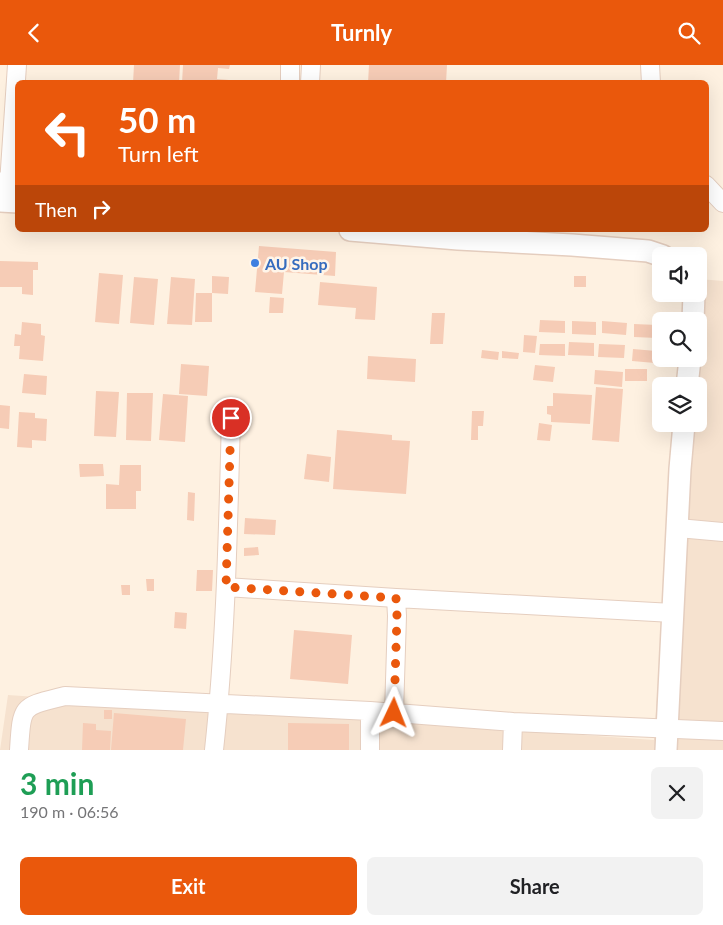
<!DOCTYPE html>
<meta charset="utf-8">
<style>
body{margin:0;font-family:Lato,sans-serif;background:#f2f2f2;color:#202124;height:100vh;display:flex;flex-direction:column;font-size:19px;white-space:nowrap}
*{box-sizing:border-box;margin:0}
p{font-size:16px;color:#757577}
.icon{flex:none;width:28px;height:28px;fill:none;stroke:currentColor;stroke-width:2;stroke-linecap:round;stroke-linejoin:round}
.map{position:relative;height:685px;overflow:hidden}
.details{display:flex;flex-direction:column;background:#fff;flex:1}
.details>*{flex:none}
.banner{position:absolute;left:15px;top:15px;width:694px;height:152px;border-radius:8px;box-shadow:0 5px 20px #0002;background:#ea580c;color:#fff;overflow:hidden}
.fabs{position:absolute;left:652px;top:182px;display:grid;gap:10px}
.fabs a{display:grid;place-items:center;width:55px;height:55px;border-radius:8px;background:#fff;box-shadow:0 5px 20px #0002;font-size:25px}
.pin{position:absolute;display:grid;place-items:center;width:42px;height:42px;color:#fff;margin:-21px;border:2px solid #fff;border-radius:50%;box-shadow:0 1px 5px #0007}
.me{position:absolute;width:55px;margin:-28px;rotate:2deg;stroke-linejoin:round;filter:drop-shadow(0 0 4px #0008)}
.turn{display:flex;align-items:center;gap:18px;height:105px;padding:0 20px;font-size:22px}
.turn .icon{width:65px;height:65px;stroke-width:2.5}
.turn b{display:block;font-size:35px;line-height:42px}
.then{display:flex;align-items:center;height:48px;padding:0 20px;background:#0003;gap:10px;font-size:19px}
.round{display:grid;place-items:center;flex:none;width:52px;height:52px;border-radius:8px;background:#f2f2f2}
.overview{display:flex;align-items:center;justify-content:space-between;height:85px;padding:0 20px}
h1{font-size:30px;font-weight:700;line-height:38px;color:#1e9e55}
.action{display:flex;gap:10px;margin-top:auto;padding:10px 20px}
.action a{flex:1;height:58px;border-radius:8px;background:#ea580c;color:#fff;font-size:20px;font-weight:700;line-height:58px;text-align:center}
.action a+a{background:#f2f2f2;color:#202124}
header{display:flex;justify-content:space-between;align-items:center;height:65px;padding:0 20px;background:#ea580c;color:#fff;font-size:22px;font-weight:700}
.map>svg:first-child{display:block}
.residential{fill:#f6e2cf}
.building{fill:#f6ccb6}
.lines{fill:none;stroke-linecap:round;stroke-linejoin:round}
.minor-casing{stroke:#e5cebf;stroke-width:20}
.tertiary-casing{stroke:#e5cebf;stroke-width:24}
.minor{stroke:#fff;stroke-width:18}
.tertiary{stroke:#fff;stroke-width:21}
.route{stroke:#ea580c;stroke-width:9;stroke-dasharray:0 16.2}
.shop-dot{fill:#3f7fe0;stroke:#fff5e9;stroke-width:2}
.labels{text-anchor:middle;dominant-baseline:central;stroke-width:5;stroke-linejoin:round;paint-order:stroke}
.shop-label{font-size:16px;font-weight:bold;fill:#366cbe;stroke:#fff5e9;text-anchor:start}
</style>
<header><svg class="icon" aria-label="back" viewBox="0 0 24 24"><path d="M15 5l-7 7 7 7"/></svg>Turnly<svg class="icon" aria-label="search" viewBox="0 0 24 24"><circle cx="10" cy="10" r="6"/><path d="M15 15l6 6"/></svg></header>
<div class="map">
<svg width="723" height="685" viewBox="0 0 723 685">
<rect width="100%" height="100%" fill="#fef1e1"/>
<path class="residential" d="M699,214L723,216V685H0L8,630L654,675L676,359H699V321H679L699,294Z"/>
<path class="building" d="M134,0H180L179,18H133Z
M183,0H230L229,4L218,3L217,14L229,15V18H182Z
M369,0H447L446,18H368Z
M259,181L336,187L335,211L284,207L282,229L255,227Z
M0,196L38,197V205H33V230L22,229V222H0Z
M99,208L123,210L119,259L95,257Z
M212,211L229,212L228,229L212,228Z
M574,211H586V222H574Z
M134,212L158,214L154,260L130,258Z
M171,212L195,214L192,260L167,259Z
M320,217L377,222L375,255L355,254L356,243L318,240Z
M196,228H212V257H195Z
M270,232L284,233L283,248H269Z
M432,248H445L443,279H430Z
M540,255L565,256V268L539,267Z
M572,256L596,257V270L572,269Z
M602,256L627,258L626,270L602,268Z
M22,257L41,259V270L45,271L43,296L19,294L20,281H14L15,269L21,270Z
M634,259L657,260V273L634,272Z
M524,270L537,271L535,288L523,287Z
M569,277L594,278V291L568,290Z
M540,279H565V291L539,290Z
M599,279L625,280L624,293L598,292Z
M633,284L656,286L655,298L632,296Z
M482,285L499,287L498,295L481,293Z
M502,286L519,288L518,294L502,293Z
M368,291L416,294L415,317L367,314Z
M181,299L209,301L207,331L179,329Z
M535,300L555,302L553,317L533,315Z
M625,304H647V316H625Z
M595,305L623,307L622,322L594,319Z
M24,309L47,311L46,330L22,328Z
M596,322L623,324L619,377L592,375Z
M96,326L119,327L116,372L94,371Z
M127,328H153L151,376L126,375Z
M553,328L592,330L590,359L551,357V350L547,349V341H553Z
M163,329L188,331L185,377L159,375Z
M0,340L10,341L9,364L0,363Z
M472,346H484L483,361H478V375H471Z
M19,347L35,348V353L47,354L46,376L32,375V383L17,382Z
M539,358L552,360L550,376L537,375Z
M337,365L392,370V375L410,376L406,429L333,424Z
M307,389L331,392L329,417L304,414Z
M79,399H103L104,411L80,412Z
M120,400H141V426H136V444H106V419L119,420Z
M188,427L195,428L194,456L187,455Z
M245,453L276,455L275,470L244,469Z
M258,482L259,490L244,491V483Z
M197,505H213L212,526H196Z
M146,514H154V526H147Z
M121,520H130V530H122Z
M175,547L187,548L186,564L174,563Z
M294,565L352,570L348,619L290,614Z
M104,645H112V654H104Z
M114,648L186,654L183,685H111Z
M83,658L96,659V665L111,666L110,685H82Z
M288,658L349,659V685H288Z"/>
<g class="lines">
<defs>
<path id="minor" d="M650,0L651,18
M290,18V0
M310,18L311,0
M9,119L17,0
M706,120L723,138
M678,463L723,467
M226,522L396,533L673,548
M394,648L397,551L396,533
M19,685C22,639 21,642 65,631L370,646L513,657L723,666
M214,685C226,575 228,464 231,353
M370,685V646
M512,685L513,657"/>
<path id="tertiary" d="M0,118L18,119
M0,136L18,137
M350,165L458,174L572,180L648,186L663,191
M693,256L694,229
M687,321L690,294
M666,685L680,404L684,359"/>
</defs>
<use href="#minor" class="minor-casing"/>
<use href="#tertiary" class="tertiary-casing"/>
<use href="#minor" class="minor"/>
<use href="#tertiary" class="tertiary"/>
</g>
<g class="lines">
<path class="route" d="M231,353L226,522L396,533L397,551L394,648"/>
</g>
<circle class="shop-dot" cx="255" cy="198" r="5"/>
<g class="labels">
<g class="shop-label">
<text x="265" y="198">AU Shop</text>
</g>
</g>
</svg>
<div class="fabs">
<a><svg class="icon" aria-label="sound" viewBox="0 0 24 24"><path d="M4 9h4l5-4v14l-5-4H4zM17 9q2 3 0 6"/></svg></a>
<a><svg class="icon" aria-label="search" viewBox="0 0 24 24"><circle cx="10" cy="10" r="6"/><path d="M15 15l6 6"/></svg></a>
<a><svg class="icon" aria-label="layers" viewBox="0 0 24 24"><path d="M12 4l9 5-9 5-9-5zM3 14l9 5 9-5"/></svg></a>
</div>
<div class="pin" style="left:231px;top:353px;background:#d93025"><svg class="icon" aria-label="arrive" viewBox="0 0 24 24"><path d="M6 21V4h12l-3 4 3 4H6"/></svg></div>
<svg class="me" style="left:394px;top:648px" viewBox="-20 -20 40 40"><path d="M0-17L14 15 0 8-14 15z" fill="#ea580c" stroke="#fff" stroke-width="4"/></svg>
<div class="banner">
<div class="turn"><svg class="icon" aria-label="left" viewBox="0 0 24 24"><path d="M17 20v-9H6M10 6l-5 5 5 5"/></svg><div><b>50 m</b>Turn left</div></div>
<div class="then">Then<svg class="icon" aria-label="right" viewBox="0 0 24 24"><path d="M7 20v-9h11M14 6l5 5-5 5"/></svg></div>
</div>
</div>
<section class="details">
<div class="overview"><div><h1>3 min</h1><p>190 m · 06:56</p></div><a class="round"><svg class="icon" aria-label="close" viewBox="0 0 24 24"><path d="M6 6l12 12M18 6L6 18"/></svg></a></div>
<div class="action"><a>Exit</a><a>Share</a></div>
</section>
